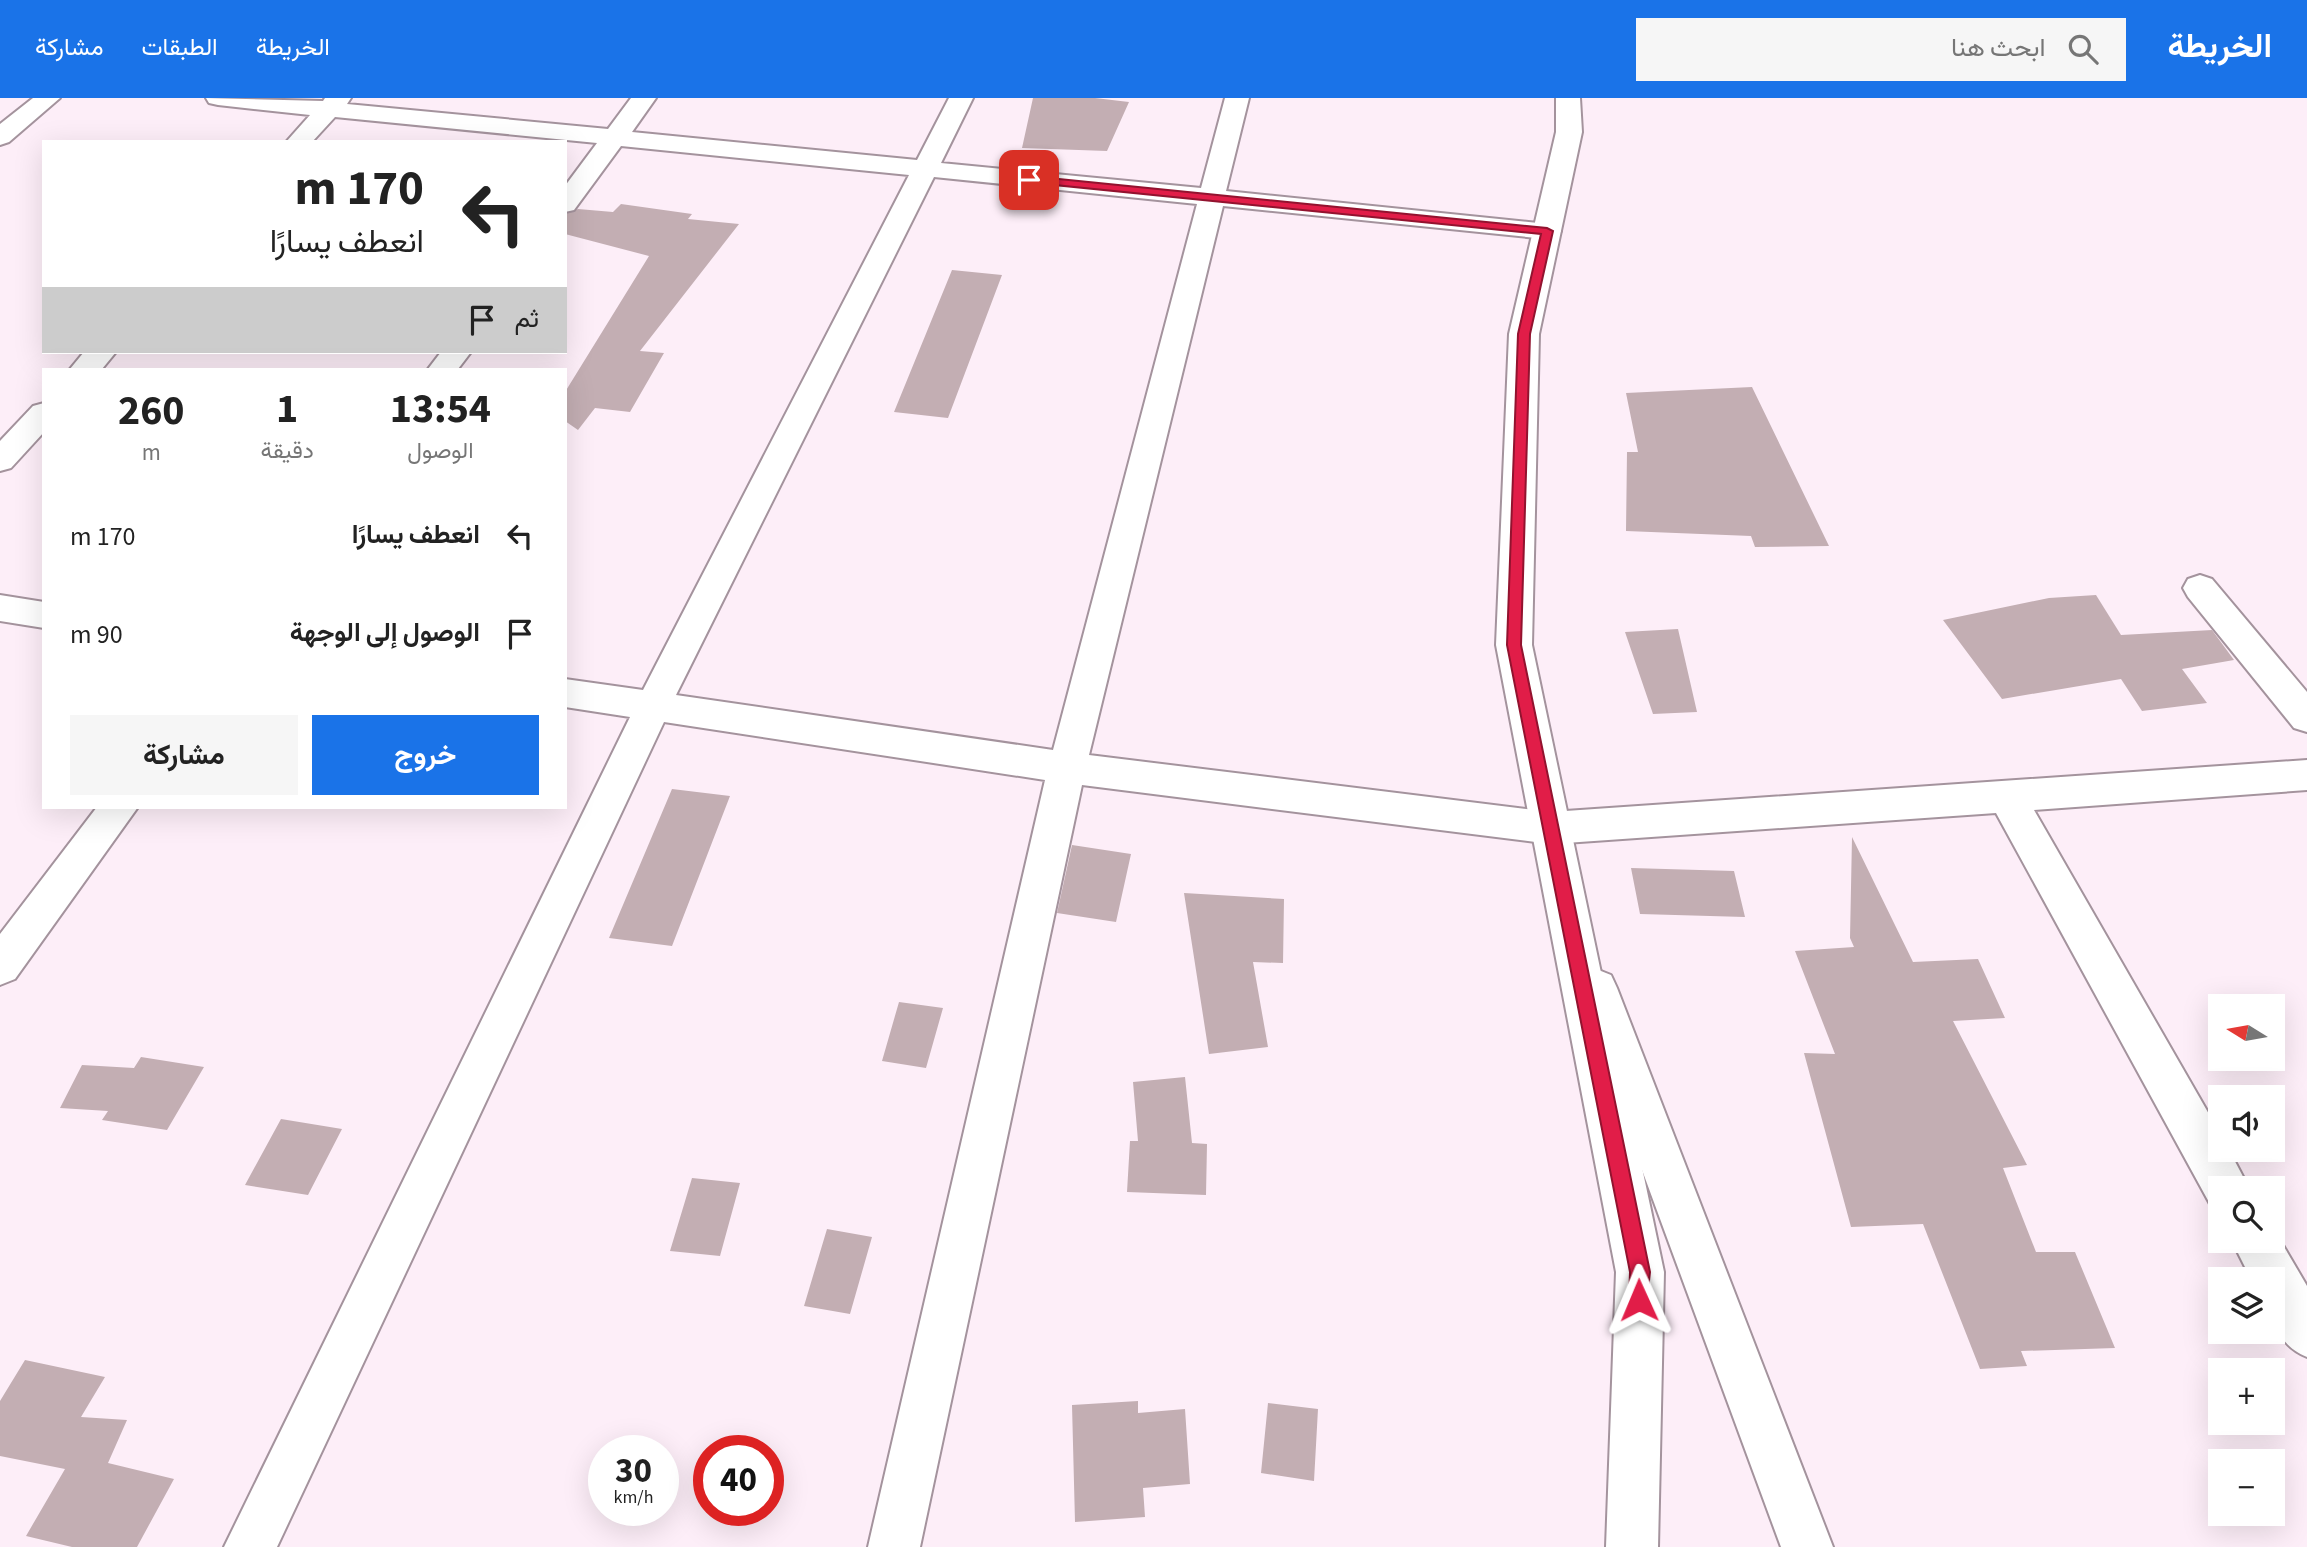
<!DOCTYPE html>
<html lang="ar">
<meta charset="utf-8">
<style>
body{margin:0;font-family:"Source Sans 3",Vazirmatn,sans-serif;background:#f6f6f6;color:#222;direction:rtl;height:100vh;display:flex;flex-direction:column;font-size:26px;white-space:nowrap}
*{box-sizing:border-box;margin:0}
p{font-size:23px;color:#767676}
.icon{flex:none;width:38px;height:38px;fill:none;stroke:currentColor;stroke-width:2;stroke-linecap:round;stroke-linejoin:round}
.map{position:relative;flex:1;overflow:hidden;direction:ltr}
.side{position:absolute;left:42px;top:270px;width:525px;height:441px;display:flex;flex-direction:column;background:#fff;border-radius:0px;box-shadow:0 7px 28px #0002;direction:rtl}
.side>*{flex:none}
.hud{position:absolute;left:42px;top:42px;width:525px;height:214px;border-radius:0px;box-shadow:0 7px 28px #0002;direction:rtl;background:#fff;color:#222;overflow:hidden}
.needle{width:46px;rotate:281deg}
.buttons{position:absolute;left:2208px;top:896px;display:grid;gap:14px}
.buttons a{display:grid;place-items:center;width:77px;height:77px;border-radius:0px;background:#fff;box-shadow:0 7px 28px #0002;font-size:35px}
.speed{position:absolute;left:588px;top:1337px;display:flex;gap:14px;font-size:35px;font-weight:700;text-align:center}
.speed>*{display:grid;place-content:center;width:91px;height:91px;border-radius:50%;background:#fff;box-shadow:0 7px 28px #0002;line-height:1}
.speed small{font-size:18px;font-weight:400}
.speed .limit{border:10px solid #d22;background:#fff;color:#111}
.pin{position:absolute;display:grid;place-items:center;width:60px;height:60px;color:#fff;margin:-30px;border-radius:14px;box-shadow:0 4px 10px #0006}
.me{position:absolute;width:77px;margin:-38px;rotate:359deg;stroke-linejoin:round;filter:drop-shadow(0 0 5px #0008)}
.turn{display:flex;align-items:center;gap:24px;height:147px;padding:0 28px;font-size:32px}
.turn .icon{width:91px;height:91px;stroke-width:2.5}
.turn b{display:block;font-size:49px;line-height:60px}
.then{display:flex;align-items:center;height:66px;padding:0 28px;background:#0003;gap:14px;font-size:26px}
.eta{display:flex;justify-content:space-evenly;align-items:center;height:119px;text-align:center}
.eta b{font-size:42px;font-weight:700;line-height:49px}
.primary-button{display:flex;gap:14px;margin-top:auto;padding:14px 28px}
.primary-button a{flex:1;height:80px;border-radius:0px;background:#1a73e8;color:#fff;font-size:28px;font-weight:700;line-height:80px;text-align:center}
.primary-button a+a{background:#f6f6f6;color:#222}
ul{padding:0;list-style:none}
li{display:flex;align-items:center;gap:21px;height:98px;padding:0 28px}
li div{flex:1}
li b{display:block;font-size:26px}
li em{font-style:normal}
header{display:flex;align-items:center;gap:42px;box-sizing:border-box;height:98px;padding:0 35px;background:#1a73e8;color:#fff}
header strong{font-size:33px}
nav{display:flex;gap:38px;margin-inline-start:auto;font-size:24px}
.search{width:490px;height:63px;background:#f6f6f6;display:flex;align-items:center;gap:18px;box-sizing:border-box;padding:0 24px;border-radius:0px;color:#767676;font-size:26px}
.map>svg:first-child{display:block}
.building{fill:#c3aeb3}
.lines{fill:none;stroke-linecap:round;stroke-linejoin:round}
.minor-casing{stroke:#a4939d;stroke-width:4}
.tertiary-casing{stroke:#a4939d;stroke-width:4}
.minor{fill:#fff;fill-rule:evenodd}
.tertiary{fill:#fff;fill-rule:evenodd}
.route{fill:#e11d48;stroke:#92132f;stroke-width:2}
</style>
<header>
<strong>الخريطة</strong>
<div class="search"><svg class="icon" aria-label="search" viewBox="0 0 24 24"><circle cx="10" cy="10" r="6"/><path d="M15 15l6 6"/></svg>ابحث هنا</div>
<nav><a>الخريطة</a><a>الطبقات</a><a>مشاركة</a></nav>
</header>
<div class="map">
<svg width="2307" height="1449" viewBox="0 0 2307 1449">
<rect width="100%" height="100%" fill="#fdeef8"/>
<path class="building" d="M1033,0H1095L1129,4L1107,53L1022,50Z
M621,106L692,116L688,121L739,126L640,253L664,255L630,314L595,310L578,332L565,323V294L649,158L565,136V116L578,111L613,114Z
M952,172L1002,177L948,320L894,314Z
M1752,289L1829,448L1755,449L1751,438L1626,433L1627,354H1638L1626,295Z
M2096,497L2121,537L2212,532L2234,562L2182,571L2207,605L2142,613L2121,581L2002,601L1943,522L2049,500Z
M1678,531L1697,614L1653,616L1625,534Z
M672,691L730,698L672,848L609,840Z
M1852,739L1913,864L1978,861L2005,920L1953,923L2027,1067L2003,1070L2036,1154H2075L2115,1250L2021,1253L2027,1268L1980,1271L1923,1126L1851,1129L1804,955L1835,956L1795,853L1854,849L1850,840Z
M1072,747L1131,756L1116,824L1057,815Z
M1631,770L1734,773L1745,819L1640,816Z
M1184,795L1284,801L1283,865L1253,864L1268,949L1209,956Z
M899,904L943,910L926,970L882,963Z
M141,959L204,969L167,1032L102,1022L108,1013L60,1010L82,967L134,970Z
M1185,979L1192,1045L1207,1046L1206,1097L1127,1094L1130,1043H1138L1133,984Z
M281,1021L342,1031L308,1097L245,1087Z
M692,1080L740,1085L720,1158L670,1153Z
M827,1131L872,1139L850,1216L804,1208Z
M25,1262L105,1279L81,1319L127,1322L108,1365L174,1381L137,1449H72L26,1438L65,1371L0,1358V1303Z
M1138,1303V1315L1185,1311L1190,1386L1143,1390L1145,1419L1075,1424L1072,1307Z
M1268,1305L1318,1311L1314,1383L1261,1375Z"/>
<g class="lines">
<defs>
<path id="minor" d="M33,0H60L9,44L0,47V26Z
M206,0L323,3L325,0H351L347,6L608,31L631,0H656L632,34L917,62L949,0H973L941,65L1201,90L1225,0H1249L1226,93L1557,127L1561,133L1557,139L1547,141L1223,108L1089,657L1551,714L2307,662V692L2034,712L2221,1037V1052H2229L2249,1090H2221V1110L2210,1106L1996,715L1551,746L1082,687L920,1449H868L1045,682L664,624L277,1449H224L630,619L565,609V581L643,592L909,77L621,48L574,112L565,114V88L597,45L335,19L312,44H286L310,17L218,7L209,5ZM934,79L1197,106L1053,652L676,597Z
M84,254H116L102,271H70Z
M441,254H471L458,271H428Z
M44,305V334L11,370L0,373V343L33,308Z
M2200,477L2212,481L2307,594V634L2294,630L2188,499L2183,490L2188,481Z
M0,497L44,504V530L0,523Z
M97,709H138L15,881L0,887V836Z
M1596,871L1611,877L1617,890L1833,1449H1781L1575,890L1581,877Z
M2273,1130L2307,1188V1259C2271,1244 2273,1215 2273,1181H2251L2232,1143H2273Z"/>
<path id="tertiary" d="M1556,0H1580L1582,34L1539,236L1532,547L1664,1174L1658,1449H1606L1616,1174L1496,547L1509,236L1556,34Z"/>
</defs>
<use href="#minor" class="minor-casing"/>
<use href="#tertiary" class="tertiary-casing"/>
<use href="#minor" class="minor"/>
<use href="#tertiary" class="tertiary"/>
</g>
<path class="route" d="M1029,78L1547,130L1553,133L1530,236L1521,547L1650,1174L1646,1209L1639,1212L1632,1209L1629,1202L1630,1174L1507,547L1518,236L1541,136L1025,84V79Z"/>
</svg>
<div class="buttons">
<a><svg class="needle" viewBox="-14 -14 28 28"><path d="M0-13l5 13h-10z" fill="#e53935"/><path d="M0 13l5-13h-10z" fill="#767676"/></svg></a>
<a><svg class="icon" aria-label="sound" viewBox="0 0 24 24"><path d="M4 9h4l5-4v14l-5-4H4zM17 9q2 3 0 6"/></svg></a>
<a><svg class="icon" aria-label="search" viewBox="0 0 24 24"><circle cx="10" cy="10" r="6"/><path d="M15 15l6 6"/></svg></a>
<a><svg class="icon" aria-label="layers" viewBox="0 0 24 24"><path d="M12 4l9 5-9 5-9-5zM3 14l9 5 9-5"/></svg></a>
<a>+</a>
<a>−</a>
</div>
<div class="speed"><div>30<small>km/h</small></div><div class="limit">40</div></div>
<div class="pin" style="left:1029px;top:82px;background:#d93025"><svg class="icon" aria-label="arrive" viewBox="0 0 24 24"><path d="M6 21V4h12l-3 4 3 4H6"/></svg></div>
<svg class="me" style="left:1639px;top:1202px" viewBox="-20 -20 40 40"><path d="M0-17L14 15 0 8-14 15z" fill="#e11d48" stroke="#fff" stroke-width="4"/></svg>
<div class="hud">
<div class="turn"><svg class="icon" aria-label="left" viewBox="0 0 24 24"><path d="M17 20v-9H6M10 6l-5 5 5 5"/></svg><div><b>170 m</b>انعطف يسارًا</div></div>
<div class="then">ثم<svg class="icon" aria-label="arrive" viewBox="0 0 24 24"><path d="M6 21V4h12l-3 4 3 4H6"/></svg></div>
</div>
<section class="side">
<div class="eta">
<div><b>13:54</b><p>الوصول</p></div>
<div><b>1</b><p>دقيقة</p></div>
<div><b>260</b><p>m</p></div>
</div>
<ul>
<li><svg class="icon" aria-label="left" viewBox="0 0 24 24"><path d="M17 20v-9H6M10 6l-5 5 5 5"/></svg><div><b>انعطف يسارًا</b></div><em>170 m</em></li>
<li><svg class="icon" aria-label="arrive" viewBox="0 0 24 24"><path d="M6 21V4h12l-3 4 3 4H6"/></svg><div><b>الوصول إلى الوجهة</b></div><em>90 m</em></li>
</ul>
<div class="primary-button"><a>خروج</a><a>مشاركة</a></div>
</section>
</div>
